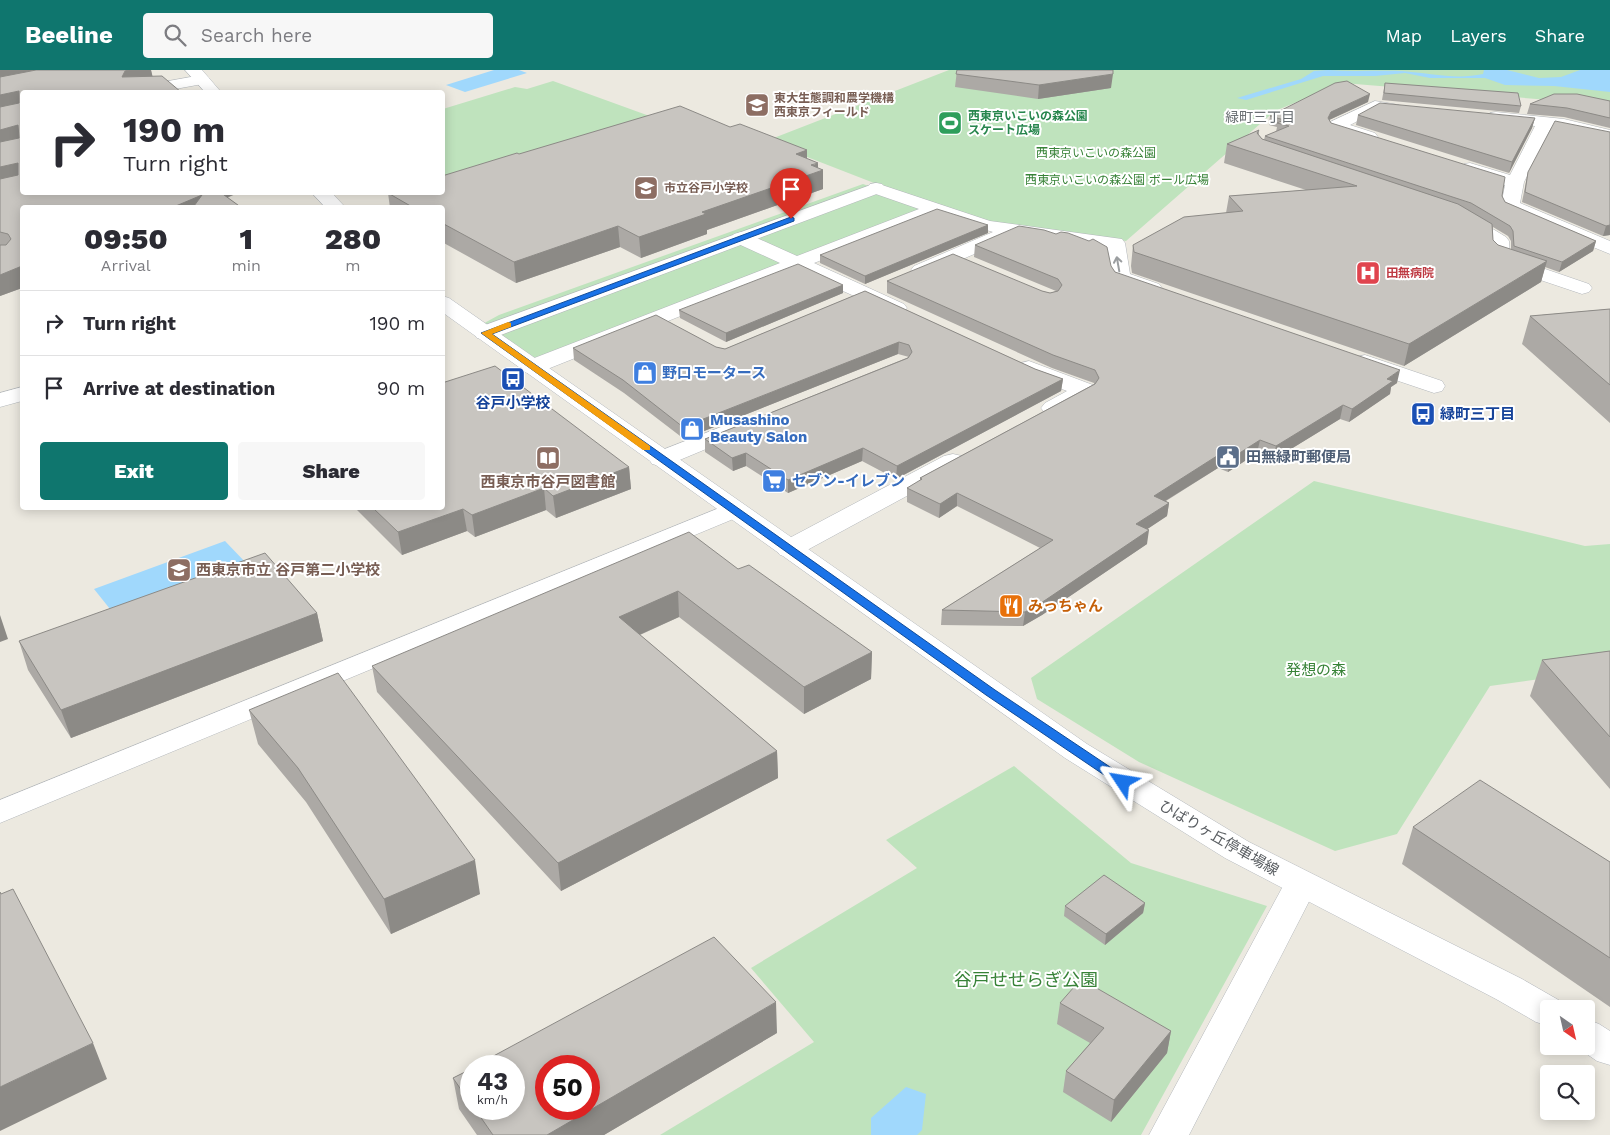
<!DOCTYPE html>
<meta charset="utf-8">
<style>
body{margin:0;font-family:"Work Sans","Noto Sans JP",sans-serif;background:#f7f7f7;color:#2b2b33;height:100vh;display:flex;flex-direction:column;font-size:19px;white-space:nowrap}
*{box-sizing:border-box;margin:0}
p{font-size:16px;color:#7c7c81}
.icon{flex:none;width:28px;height:28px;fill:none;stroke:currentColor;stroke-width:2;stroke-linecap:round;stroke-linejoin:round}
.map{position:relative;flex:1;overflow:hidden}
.details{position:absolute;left:20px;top:135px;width:425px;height:305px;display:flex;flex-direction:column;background:#fff;border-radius:5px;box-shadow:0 2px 12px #0003}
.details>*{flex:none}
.guide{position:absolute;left:20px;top:20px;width:425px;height:105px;border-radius:5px;box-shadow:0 2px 12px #0003;background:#fff;color:#2b2b33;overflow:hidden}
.needle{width:32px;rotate:146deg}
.fabs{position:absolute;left:1540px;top:930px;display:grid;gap:10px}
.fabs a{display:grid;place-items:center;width:55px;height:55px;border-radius:5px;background:#fff;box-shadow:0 2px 12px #0003;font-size:25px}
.speed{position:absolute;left:460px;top:985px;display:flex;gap:10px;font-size:25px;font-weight:700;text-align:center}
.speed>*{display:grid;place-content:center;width:65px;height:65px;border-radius:50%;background:#fff;box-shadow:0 2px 12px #0003;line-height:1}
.speed small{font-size:12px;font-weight:400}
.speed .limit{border:8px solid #d22;background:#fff;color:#111}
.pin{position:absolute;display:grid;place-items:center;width:42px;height:42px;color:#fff;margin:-51px -21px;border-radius:50% 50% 50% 0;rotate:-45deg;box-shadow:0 0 5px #0007}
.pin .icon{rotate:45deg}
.me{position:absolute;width:55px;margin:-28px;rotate:303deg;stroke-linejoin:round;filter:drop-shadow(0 0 4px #0008)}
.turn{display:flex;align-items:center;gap:18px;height:105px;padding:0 20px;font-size:22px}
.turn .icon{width:65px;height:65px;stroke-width:2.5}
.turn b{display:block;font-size:35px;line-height:42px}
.eta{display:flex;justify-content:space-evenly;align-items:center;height:85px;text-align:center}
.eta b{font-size:30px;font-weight:800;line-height:35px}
.action{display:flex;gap:10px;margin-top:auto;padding:10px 20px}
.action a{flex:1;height:58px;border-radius:5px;background:#0f766e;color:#fff;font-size:20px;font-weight:800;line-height:58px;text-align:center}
.action a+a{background:#f7f7f7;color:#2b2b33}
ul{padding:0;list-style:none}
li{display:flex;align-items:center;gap:15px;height:65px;padding:0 20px;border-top:1px solid #e1e1e2}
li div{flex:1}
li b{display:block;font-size:19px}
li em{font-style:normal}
header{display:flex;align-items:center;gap:30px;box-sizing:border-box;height:70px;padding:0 25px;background:#0f766e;color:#fff}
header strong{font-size:24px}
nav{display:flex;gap:28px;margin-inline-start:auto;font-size:18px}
.search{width:350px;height:45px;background:#f7f7f7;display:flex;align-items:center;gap:12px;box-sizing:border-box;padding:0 18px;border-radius:5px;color:#7c7c81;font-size:19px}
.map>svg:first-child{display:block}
.green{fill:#bfe3bd}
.water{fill:#a0d8fc}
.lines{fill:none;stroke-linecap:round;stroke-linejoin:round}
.minor-casing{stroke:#b3b7bb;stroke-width:1}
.tertiary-casing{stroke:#b3b7bb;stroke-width:1}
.secondary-casing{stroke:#b4b8bd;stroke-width:1}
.minor{fill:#fff;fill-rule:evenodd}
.tertiary{fill:#fff;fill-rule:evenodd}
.secondary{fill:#fff;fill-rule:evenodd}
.wall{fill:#aca9a5;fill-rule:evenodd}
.shaded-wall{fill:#8c8a86}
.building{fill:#c8c5c0;stroke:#8c8a86;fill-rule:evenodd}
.oneway{stroke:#9b9ea0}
.route{fill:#1a73e8;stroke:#114b97}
.slow{fill:#f59e0b}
.labels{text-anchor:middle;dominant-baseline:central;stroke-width:4;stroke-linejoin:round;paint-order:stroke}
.far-education-label{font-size:12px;font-weight:bold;fill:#785e54;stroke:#fff;text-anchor:start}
.far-leisure-label{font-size:12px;font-weight:bold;fill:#27864d;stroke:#fff;text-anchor:start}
.far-park-label{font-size:12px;fill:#378237;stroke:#fff}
.far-health-label{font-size:12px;font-weight:bold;fill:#be3a42;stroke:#fff;text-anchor:start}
.far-neighbourhood-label{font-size:14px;fill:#6a6f73;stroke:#fff}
.shop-label{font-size:15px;font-weight:bold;fill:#366cbe;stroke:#fff;text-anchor:start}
.transit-label{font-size:15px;font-weight:bold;fill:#164399;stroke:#fff}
.service-label{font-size:15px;font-weight:bold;fill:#4e5e75;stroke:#fff;text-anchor:start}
.education-label{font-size:15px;font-weight:bold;fill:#785e54;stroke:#fff}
.food-label{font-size:15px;font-weight:bold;fill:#c56008;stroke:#fff;text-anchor:start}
.park-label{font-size:15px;fill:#378237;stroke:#fff}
.street-label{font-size:15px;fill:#595d61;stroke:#fff}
.near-park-label{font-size:18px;fill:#378237;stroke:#fff}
</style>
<header>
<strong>Beeline</strong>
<div class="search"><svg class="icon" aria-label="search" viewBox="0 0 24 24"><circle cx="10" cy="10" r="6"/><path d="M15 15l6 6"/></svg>Search here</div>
<nav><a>Map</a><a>Layers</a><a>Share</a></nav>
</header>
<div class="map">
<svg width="1610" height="1065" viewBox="0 0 1610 1065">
<rect width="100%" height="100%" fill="#ece9e0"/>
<path class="green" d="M949,0H1610V35L1343,13L1275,41L1126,171L988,153L874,113L766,71Z
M553,11L666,52L443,120V39L515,17L527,19Z
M863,114L935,139L532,297L477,257L499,245Z
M1314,411L1585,476L1610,474V599L1490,616L1397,764L1335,781L1139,692L1037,629L1031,608Z
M1014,696L1131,793L1267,836L1141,1065H660L814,972L751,898L917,798L886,770Z"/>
<path class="water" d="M494,0H519L527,3L465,22L446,15Z
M1328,0C1353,2 1378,0 1402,1C1429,3 1456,10 1483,4L1484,0H1507L1539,8L1561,7L1580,0H1610V22L1554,16L1505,15L1485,8H1430L1405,3L1375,6H1323L1246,30L1237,28L1301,9L1314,1Z
M225,471L247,494L114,544L94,519Z
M906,1017L926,1024L922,1060L917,1065H871V1048Z"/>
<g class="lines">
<defs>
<path id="minor" d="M202,5L208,7L210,10L208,13L159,22H127L129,19L135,17Z
M1375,31L1399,35L1401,38L1399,41L1393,43L1377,41L1350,55L1375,63L1378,67L1375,71L1369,72L1330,60L1328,56L1330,52Z
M1496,42L1564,49L1610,60V70L1551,58L1524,112L1520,133L1610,171V184L1503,140L1501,136L1505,115L1464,102L1461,98L1464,94L1470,93L1510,105L1535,56L1490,51L1488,47L1490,43Z
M876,113L990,151L1122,169L1125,173L1130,204L1159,214L1162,218L1159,222L1152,224L1114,212L1111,208L1106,178L1016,166L928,204L921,206L914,204L911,200L914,196L993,162L937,145L814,193L904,234L907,238L904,242L897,244L890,242L796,200L540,302L532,304L524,302L521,297L524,292L780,193L734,172L731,168L734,164L741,162L748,164L797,186L919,139L870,122L867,118L870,114Z
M1461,142L1468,144L1506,167L1509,171L1510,187L1589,214L1592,218L1589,222L1582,224L1493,194L1490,190L1489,173L1454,152L1452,148L1454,144Z
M1365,285L1442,311L1445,316L1442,321L1434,323L1357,297L1354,292L1357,287Z
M1029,291L1093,315L1096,320L1093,325C1078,333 1062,347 1045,343L1041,338L1045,333L1067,321L1021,303L1018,298L1021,293Z
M22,317V331L0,337V323Z
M739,350L747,352L751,357L747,362L670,394L661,396L652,394L649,389L652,384Z
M953,384L962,386L965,391L962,396L798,485L789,487L780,485L776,479L780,473L944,386Z
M734,432L743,435L747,440L743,445L0,753V730Z
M1301,802L1313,805L1318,814L1189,1065H1149L1289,805Z"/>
<path id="tertiary" d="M876,113L882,114L885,118L882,122L493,268L485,269L477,268L474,263L477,258Z"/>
<path id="secondary" d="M185,0H202L221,22H205Z
M311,122H331L346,138H326Z
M442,226L449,228L1087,674L1249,772L1522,909L1562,932L1566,939H1549V956L1536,952L1496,929L1225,788L1065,688L442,242Z
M1586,949L1599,954L1610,961V995L1597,991L1575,976H1586Z"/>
</defs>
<use href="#minor" class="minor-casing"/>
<use href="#tertiary" class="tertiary-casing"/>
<use href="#secondary" class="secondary-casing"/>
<use href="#minor" class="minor"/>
<use href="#tertiary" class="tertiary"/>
<use href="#secondary" class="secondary"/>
</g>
<path class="wall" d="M0,0H151L152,7L22,122H240L227,128L242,138H22V218L0,226Z
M957,0L1111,18L1038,29L955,17Z
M1385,13L1521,36L1519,43L1382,30Z
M1610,31V58L1564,47L1527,44L1530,34Z
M1368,32L1329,50L1331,53L1502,126L1505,132L1596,171L1593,181L1559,202L1545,197L1541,212L1404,296L1132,203L1131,196L1133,175L1226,143L1229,126L1306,120L1224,93L1227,74L1259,60V65L1262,69L1264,70L1265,66L1276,62L1277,57L1269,55L1270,46ZM1493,157L1508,166L1511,171V180L1498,175L1493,170Z
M1358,45L1535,48L1532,58L1509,103L1356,55Z
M1610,62V165L1603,166L1522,132L1528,102Z
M807,80V89L818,98L823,100V119L707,160V164L641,188L620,177L516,213L442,172V138H390L388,123L519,84Z
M988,155V163L865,214L820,193V185Z
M975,175L1111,196L1115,202L1397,313L1391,317L1390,324L1349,352L1340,349L1273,390L1257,383L1228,402L1218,398L1166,431L1169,433L1167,446L1147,459V474L1042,545L1023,556L941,555L942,540L1040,478L957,436L939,448L907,432V418L920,411V408L1094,314V313L1052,298L887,223V211L1042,221L1050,223L1056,221L974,187Z
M843,215V223L726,272L680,248L679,240Z
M865,221L1035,299L1063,309L1061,321L896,409L862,391L788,423L746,396L733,401L705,382V369L909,287L898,284L684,369L624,323L574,290L573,278L716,277L725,279Z
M1610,239V353L1522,274L1530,246Z
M629,397L631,419L556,448L546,440L475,467L467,461L402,485L355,438H442Z
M738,499L872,582L871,609L804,644L679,547L640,565L777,681L778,708L561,821L377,622L372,596Z
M317,543L323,571L71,668L28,600L19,571Z
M1610,581V719L1530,626L1542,590Z
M249,640L480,824L391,864L306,732L258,674Z
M1413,757L1610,792V937L1402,794Z
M1145,833L1143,843L1105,875L1064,846L1065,836Z
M1060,933L1171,961L1167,983L1111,1052L1063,1022L1066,1001L1090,973L1057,954Z
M777,963L604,1065H477L459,1039L453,1008L471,999V1039H514Z"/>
<path class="shaded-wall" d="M0,0H54L0,10Z
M129,0H151L154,12L122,7L125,1Z
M1113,4L1111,18L1038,29L1039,15Z
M19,21L22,35L0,43V25Z
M1370,24L1368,32L1329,50L1328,48L1331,42Z
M1535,48L1532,58L1509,103L1512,92Z
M18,55L22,70L0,79V60Z
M807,80V99L796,84Z
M18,93L22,108L0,116V97Z
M818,93V102L823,100V119L707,160V164L641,188L639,167Z
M210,122H240L213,133Z
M202,125L194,136V138H171Z
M988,155V163L865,214V206Z
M1610,155V165L1603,166L1606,156Z
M618,156L620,177L516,213L514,192Z
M1596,171L1593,181L1559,202L1562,192Z
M1547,191L1541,212L1404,296L1409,274Z
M22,196V218L0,226V205Z
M843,215V223L726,272V263Z
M899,272L898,284L684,369L683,357Z
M1400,300L1397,313L1391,317L1390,324L1349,352L1352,339L1387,309Z
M1063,309L1061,321L896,409L897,396Z
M1343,335L1340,349L1273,390L1276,376Z
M1260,370L1257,383L1228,402L1230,389Z
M863,378L862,391L788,423V410Z
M746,383V396L733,401L732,388Z
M1220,384L1218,398L1152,439L1154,426Z
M629,397L631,419L556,448L553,426Z
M544,418L546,440L475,467L472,445Z
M957,423V436L939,448L940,434Z
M1169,433L1167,446L1134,468L1136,454Z
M463,439L467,461L402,485L398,462Z
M1149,460L1147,474L1042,545L1023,556L1025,542Z
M678,521L679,547L621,573L619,547Z
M317,543L323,571L71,668L61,640Z
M0,545L8,569L0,572Z
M872,582L871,609L804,644V617Z
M777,681L778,708L561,821L558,793Z
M475,790L480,824L391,864L384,829Z
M1145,833L1143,843L1105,875L1106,864Z
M776,932L777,963L604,1065H547Z
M1171,961L1167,983L1111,1052L1114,1030Z
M93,973L107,1009L0,1061V1017Z"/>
<path class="building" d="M36,0H129L125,1L122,7L162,6L181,22H22V122H220L242,138H196L194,136L202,125L171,138H22V196L0,205V175H6L11,169L8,164L0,162V109L18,105V93L0,97V72L19,68L18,55L0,60V37L19,33V21L0,25V7Z
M957,0H1113V4L1039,15L956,4Z
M1347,11L1370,24L1331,42L1328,48L1331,53L1505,107L1502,126L1505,132L1596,171L1562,192L1514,176L1513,161L1510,156L1471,133L1265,66L1289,56L1277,53L1284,50L1270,46L1335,13Z
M1385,13L1518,23L1521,36L1384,23Z
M1554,24H1577L1610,31V48L1567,38L1530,34Z
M1380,33L1535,48L1512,92L1358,45Z
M680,36L730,57L740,54L807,80L796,84L818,93L811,95L823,100L702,142L706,144L639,167L618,156L514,192L442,153V138H414L388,123L391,122H442V106L517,83L519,84Z
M1555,51L1610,62V155L1606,156L1525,122L1528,102Z
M1259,60L1257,63L1262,69L1458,134L1492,154L1493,170L1498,175L1547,191L1409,274L1134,182L1133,175L1184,147L1243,141L1229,126L1357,116L1227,74Z
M937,139L988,155L865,206L820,185Z
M1019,156L1044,160L1056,164L1061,162L1068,163L1089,171L1093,169L1107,177L1111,196L1115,202L1400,300L1387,309L1393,311L1352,339L1343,335L1276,376L1260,370L1230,389L1220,384L1154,426L1169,433L1136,454L1149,460L1044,531L1025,542L942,540L1053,470L957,423L940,434L907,418L922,409L920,408L1095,314L1099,308L1095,300L1053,285L887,211L953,184L1042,221L1050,223L1058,221L1062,215L1058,209L975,175Z
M798,194L843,215L726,263L679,240Z
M865,221L1035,299L1063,309L897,396L863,378L788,410L746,383L732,388L705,369L908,288L912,282L909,275L899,272L683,357L623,310L573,278L656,245L716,277L725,279Z
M1610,239V315L1530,246Z
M495,296L629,397L553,426L544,418L472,445L463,439L398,462L373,438H442V313Z
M689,462L738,499L749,495L872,582L804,617L678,521L619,547L777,681L558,793L372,596Z
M265,483L317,543L61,640L19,571Z
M1610,581V667L1542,590Z
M338,603L475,790L384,829L298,698L249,640Z
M1480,710L1610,792V888L1413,757Z
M1104,805L1145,833L1106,864L1065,836Z
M13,819L93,973L0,1017V822L1,824Z
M714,867L776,932L547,1065H493L475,1039H514V996H475ZM546,996H589V1039H546Z
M1081,909L1171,961L1114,1030L1066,1001L1104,958L1060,933Z
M471,999V1034L453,1008Z"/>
<defs><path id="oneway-shaft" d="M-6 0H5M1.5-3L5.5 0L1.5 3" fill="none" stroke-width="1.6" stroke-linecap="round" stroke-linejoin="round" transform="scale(1.25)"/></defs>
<use class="oneway" href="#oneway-shaft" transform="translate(1118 194) rotate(-100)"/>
<path class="route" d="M791,147L794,148V151L492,264L995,620L1128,709L1130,712L1128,715H1119L986,625L481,263Z"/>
<path class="slow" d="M508,252L511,253V257L492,264L650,376V380H643L481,263Z"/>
<defs>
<symbol id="university-square" viewBox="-11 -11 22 22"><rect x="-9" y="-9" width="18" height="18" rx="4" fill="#8d6e63" stroke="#fff"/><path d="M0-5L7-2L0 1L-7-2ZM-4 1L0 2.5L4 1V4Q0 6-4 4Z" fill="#fff"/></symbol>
<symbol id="stadium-square" viewBox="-11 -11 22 22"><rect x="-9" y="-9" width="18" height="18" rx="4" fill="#2e9e5b" stroke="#fff"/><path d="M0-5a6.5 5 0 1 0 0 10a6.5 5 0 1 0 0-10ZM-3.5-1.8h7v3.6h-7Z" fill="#fff"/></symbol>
<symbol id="school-square" viewBox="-11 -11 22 22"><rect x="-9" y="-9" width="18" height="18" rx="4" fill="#8d6e63" stroke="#fff"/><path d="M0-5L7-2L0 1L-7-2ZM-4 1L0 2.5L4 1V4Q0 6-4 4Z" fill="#fff"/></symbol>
<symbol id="hospital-square" viewBox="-11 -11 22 22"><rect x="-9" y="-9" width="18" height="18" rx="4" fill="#e0444e" stroke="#fff"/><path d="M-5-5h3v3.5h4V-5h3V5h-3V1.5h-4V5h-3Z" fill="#fff"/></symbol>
<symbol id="shop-square" viewBox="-11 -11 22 22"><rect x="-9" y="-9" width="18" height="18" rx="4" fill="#3f7fe0" stroke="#fff"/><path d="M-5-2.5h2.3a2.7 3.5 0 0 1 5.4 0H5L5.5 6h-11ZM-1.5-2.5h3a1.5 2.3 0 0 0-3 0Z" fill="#fff"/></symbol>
<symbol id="bus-square" viewBox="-11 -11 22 22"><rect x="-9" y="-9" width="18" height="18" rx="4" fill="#1a4fb4" stroke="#fff"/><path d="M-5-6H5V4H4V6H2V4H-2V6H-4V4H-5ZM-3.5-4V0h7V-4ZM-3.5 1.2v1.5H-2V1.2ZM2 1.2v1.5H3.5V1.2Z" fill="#fff"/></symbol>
<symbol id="civic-square" viewBox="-11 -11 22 22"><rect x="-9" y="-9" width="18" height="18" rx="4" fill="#5c6f8a" stroke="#fff"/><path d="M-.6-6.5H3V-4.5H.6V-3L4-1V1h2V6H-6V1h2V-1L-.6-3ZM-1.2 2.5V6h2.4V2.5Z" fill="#fff"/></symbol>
<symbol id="library-square" viewBox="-11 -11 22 22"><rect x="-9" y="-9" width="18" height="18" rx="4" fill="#8d6e63" stroke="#fff"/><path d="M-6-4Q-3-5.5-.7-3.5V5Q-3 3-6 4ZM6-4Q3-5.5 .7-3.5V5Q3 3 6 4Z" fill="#fff"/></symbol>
<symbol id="supermarket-square" viewBox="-11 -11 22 22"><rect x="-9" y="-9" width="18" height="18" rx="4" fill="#3f7fe0" stroke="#fff"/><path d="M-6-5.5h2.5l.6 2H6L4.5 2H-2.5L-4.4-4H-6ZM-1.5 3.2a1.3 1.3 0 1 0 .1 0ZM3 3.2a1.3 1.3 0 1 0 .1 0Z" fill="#fff"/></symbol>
<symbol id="restaurant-square" viewBox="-11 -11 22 22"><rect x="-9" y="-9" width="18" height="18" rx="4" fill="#e8710a" stroke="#fff"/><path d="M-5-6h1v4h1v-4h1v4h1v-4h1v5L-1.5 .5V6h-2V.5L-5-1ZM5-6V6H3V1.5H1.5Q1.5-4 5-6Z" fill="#fff"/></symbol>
</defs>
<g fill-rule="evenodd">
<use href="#university-square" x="743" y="21" width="28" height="28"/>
<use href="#stadium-square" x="936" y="39" width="28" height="28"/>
<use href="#school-square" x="632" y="104" width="28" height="28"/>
<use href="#hospital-square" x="1354" y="189" width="28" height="28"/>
<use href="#shop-square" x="631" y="289" width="28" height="28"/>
<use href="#bus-square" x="499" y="295" width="28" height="28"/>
<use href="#bus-square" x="1409" y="330" width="28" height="28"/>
<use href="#shop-square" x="678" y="345" width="28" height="28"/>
<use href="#civic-square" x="1214" y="373" width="28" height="28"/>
<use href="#library-square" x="534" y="374" width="28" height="28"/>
<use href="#supermarket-square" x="760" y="397" width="28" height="28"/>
<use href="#school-square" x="165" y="486" width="28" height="28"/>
<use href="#restaurant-square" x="997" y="522" width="28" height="28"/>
</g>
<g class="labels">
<g class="far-education-label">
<text x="774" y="28">東大生態調和農学機構<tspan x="774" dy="14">西東京フィールド</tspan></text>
<text x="664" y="118">市立谷戸小学校</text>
</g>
<g class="far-leisure-label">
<text x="968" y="46">西東京いこいの森公園<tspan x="968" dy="14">スケート広場</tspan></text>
</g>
<g class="far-park-label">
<text x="1096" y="83">西東京いこいの森公園</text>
<text x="1117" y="110">西東京いこいの森公園 ボール広場</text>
</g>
<g class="far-health-label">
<text x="1386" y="203">田無病院</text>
</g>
<g class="far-neighbourhood-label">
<text x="1260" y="47">緑町三丁目</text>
</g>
<g class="shop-label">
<text x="662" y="303">野口モータース</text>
<text x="710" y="350">Musashino<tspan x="710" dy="17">Beauty Salon</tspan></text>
<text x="792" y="411">セブン-イレブン</text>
</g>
<g class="transit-label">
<text x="513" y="333">谷戸小学校</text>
<text x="1440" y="344" text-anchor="start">緑町三丁目</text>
</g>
<g class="service-label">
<text x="1246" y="387">田無緑町郵便局</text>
</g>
<g class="education-label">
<text x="548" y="412">西東京市谷戸図書館</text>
<text x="196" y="500" text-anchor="start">西東京市立 谷戸第二小学校</text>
</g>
<g class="food-label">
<text x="1028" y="536">みっちゃん</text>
</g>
<g class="park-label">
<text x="1316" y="600">発想の森</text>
</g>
<g class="street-label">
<text transform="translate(1219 768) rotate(30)">ひばりヶ丘停車場線</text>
</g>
<g class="near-park-label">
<text x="1026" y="909">谷戸せせらぎ公園</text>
</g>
</g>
</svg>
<div class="fabs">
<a><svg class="needle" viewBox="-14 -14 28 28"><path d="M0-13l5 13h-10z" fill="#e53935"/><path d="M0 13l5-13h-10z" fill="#7c7c81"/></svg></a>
<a><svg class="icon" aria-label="search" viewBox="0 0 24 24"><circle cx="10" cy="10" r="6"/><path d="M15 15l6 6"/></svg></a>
</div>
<div class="speed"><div>43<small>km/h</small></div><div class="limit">50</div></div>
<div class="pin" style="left:791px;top:149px;background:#d93025"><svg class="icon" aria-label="arrive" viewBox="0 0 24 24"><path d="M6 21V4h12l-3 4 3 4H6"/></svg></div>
<svg class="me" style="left:1123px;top:712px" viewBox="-20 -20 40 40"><path d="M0-17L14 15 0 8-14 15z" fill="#1a73e8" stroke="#fff" stroke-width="4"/></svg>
<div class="guide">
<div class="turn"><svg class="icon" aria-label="right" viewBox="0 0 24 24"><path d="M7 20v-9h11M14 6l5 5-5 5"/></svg><div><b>190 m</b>Turn right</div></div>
</div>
<section class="details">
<div class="eta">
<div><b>09:50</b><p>Arrival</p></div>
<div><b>1</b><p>min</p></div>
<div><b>280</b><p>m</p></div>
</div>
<ul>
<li><svg class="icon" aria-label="right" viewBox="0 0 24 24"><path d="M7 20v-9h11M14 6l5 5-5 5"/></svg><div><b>Turn right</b></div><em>190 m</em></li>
<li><svg class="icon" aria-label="arrive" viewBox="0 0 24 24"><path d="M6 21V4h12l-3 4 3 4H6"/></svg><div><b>Arrive at destination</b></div><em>90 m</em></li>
</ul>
<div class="action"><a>Exit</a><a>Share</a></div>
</section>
</div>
